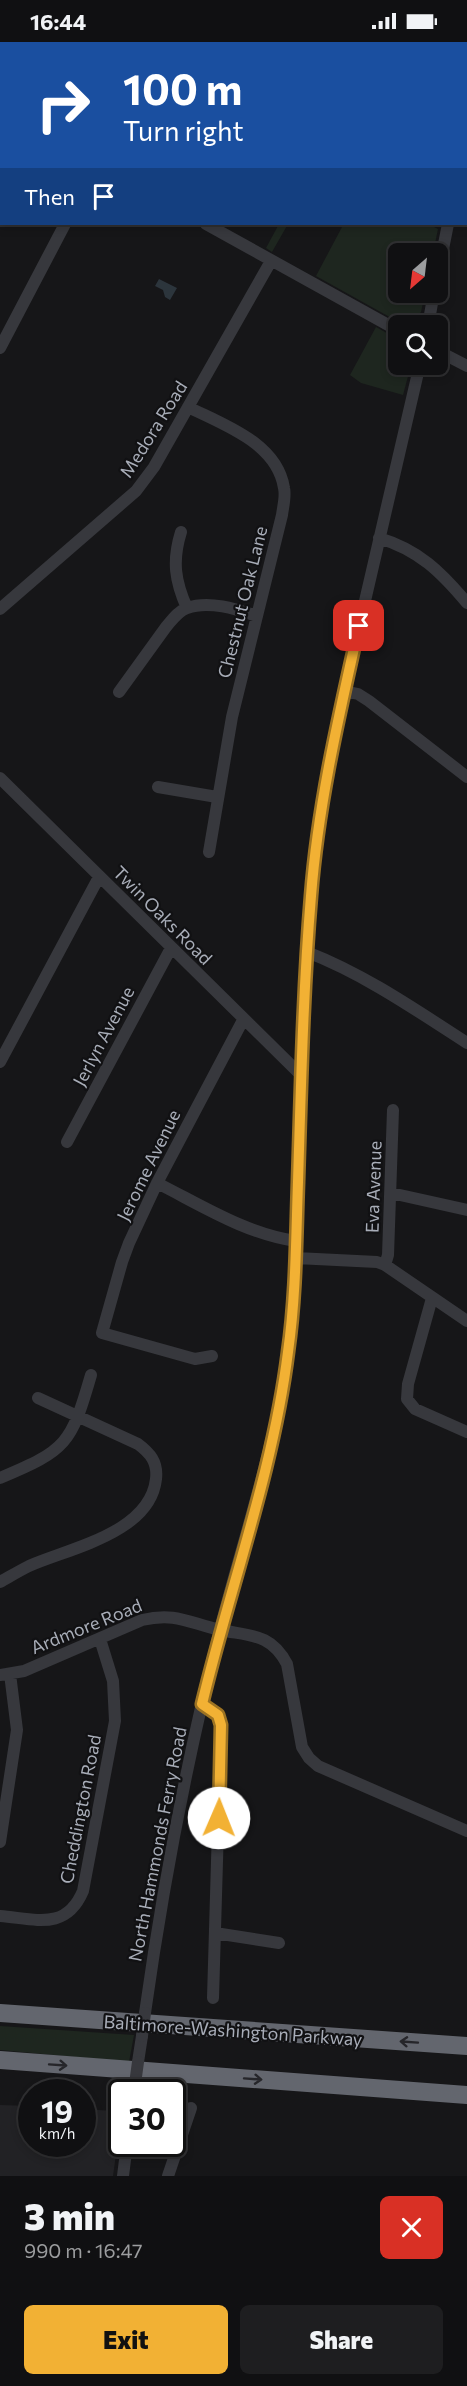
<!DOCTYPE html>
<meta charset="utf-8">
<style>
body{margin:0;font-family:Commissioner,sans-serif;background:#1e1e20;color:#f1f3f6;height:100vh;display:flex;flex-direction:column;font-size:22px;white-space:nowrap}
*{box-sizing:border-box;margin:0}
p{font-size:20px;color:#9c9d9f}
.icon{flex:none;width:33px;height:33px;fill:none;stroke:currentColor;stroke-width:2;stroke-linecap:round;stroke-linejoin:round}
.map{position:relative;height:2134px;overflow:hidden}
.details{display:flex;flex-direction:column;background:#101012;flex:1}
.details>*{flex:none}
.hud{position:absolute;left:0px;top:0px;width:468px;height:183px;box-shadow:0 3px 9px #0003,0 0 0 2px #303032;background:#1a4fa0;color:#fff;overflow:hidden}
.needle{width:39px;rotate:208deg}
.buttons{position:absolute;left:388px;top:201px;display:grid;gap:12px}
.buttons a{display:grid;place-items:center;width:60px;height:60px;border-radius:9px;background:#101012;box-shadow:0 3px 9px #0003,0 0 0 2px #303032;font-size:30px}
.speed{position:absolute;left:18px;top:2037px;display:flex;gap:12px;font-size:30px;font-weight:700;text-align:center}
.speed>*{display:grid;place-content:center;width:78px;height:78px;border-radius:50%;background:#101012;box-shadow:0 3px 9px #0003,0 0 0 2px #303032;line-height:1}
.speed small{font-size:15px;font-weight:400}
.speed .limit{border:3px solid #111;border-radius:9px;background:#fff;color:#111}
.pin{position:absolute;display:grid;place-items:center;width:51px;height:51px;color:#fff;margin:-26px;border-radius:12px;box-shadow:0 3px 9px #0006}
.me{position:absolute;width:66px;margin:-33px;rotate:1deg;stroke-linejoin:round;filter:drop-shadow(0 0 4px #0008)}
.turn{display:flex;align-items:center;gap:21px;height:126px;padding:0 24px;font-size:27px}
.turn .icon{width:78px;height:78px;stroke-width:2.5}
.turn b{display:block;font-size:42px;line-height:51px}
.then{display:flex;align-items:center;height:57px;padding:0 24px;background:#0003;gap:12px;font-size:22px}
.round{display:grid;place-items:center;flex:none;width:63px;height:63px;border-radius:9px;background:#1e1e20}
.overview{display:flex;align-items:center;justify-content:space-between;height:102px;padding:0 24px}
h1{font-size:36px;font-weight:800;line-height:45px}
.primary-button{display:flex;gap:12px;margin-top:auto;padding:12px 24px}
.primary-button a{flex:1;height:69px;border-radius:9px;background:#f2b134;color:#111;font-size:24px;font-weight:800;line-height:69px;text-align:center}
.primary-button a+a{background:#1e1e20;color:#f1f3f6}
.status{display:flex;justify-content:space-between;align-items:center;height:42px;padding:0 30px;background:#101012;direction:ltr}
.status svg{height:16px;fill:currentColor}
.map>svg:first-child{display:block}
.built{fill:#222225}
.green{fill:#1e261f}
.water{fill:#2c353c}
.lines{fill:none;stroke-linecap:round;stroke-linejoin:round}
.minor{stroke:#37383d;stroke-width:12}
.highway{stroke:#63666e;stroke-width:18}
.tram{stroke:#4a4c52;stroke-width:1.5}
.minor-bridge{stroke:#37383d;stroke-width:12}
.oneway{stroke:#26262a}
.route-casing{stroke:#9d7322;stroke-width:15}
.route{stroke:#f2b134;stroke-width:10}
.labels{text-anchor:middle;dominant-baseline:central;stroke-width:4.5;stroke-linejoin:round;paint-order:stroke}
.street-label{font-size:18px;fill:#a8adb8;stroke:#111113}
</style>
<div class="status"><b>16:44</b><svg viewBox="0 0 49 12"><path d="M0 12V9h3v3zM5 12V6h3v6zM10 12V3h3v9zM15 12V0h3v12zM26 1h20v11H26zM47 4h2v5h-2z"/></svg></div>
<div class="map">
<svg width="467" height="2134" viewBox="0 0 467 2134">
<rect width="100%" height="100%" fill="#161618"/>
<path class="built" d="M0,2063L31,2064L32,2102H82L83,2067L113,2069L121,2076L113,2134H0Z"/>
<path class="green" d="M279,182H288L272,210L266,206Z
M337,182H428L438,187L433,211L399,212V250L425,251L421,270L408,283H404L316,234L342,185Z
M376,285L399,298V322L411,323L403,353L361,341L350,333Z
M0,1984L134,1993L129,2020L0,2008Z"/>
<path class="water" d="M159,237L177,246L170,258L165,255L163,248L155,244Z"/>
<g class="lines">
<path class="minor" d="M253,0L255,2
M327,2V0
M0,47L2,48
M466,112L467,111
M466,151H467
M206,182L399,289
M438,232L448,182
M428,284L434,250
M0,306L65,182
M438,309L467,324
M188,365C224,383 277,401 284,446C286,454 283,465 282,473L232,675L209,810
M181,490C172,519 175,539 187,566
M379,496C419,508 441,530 467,561
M0,567L136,449L154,425L271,219
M344,649L358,652L369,659L467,735
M119,650L166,585C172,578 178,569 187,566C209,558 236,567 257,574
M0,736L302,1034
M158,745L217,755
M307,910C364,932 416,968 467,1001
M0,1020L99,835
M67,1100L171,906
M157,1141C201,1163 246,1192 296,1199
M391,1151L467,1168
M296,1216L377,1220L385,1223L467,1279
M385,1223L388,1213L393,1068
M432,1256L408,1342L407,1357L415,1367L467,1390
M212,1314L195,1317L102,1291L122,1220L129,1201L157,1141L243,978
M0,1436C67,1408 71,1402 91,1333
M0,1540C9,1535 19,1529 29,1524C70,1506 150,1491 156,1437C158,1420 150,1411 138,1402L38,1356
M0,1633L24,1629L142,1578C176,1570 189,1581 220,1588C250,1594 271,1591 287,1622L302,1705L309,1716L318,1724L467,1789
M202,1662L218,1673L221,1683L213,1956
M0,1800L17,1688L10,1632
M0,1874C36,1877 66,1889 83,1849L115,1679L113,1639L100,1597
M215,1891L279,1901
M145,1971C163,1843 187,1717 219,1591C243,1498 274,1408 288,1313C295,1260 296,1207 298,1153C302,1042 302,928 314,817C322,744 339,673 355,602C376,508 398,415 420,322
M138,2020L142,1994
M123,2134L127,2102
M168,2134L191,2066"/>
<path class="highway" d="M0,1971L467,2004
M0,2018L467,2053"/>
<path class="tram" d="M4,2L6,0"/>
<path class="minor-bridge" d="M142,1994L145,1971
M135,2042L138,2020"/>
</g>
<defs><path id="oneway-shaft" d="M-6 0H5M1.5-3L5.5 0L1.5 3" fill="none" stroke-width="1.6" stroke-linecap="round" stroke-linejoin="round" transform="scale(1.5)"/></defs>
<g class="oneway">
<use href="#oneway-shaft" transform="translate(409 2000) rotate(-176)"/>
<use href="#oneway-shaft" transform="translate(58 2023) rotate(4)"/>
<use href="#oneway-shaft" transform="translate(253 2037) rotate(4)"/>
</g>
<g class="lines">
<defs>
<path id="route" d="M219,1776L221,1683L218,1673L202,1662C230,1545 273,1430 288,1310C296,1254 296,1197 298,1140C301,1045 303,949 311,854C318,763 339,673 359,584"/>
</defs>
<use href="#route" class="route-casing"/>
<use href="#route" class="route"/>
</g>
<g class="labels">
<g class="street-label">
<text transform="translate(153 387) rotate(-58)">Medora Road</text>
<text transform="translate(242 560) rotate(-76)">Chestnut Oak Lane</text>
<text transform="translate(163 873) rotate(45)">Twin Oaks Road</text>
<text transform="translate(103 994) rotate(-62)">Jerlyn Avenue</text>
<text transform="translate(148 1123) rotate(-64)">Jerome Avenue</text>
<text transform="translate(373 1145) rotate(-88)">Eva Avenue</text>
<text transform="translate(86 1584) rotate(-22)">Ardmore Road</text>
<text transform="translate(80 1767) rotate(-79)">Cheddington Road</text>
<text transform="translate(157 1802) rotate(-79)">North Hammonds Ferry Road</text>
<text transform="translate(233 1988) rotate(4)">Baltimore-Washington Parkway</text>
</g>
</g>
</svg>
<div class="buttons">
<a><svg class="needle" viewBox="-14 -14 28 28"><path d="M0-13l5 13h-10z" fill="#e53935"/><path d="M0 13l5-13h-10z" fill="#9c9d9f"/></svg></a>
<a><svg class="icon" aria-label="search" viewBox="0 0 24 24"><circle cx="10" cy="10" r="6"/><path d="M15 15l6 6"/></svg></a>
</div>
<div class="speed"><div>19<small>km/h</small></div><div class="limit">30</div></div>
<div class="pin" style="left:359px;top:584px;background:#d93025"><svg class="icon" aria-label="arrive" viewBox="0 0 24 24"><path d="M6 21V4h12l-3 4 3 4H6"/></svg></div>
<svg class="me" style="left:219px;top:1776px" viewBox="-20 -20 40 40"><circle r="19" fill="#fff"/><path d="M0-13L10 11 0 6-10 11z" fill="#f2b134"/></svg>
<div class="hud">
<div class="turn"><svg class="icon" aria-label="right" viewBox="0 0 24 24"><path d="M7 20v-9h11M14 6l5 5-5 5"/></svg><div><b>100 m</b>Turn right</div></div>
<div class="then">Then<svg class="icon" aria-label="arrive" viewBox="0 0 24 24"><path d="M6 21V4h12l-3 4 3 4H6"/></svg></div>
</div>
</div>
<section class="details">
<div class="overview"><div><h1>3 min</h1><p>990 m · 16:47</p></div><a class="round" style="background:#d93025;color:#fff"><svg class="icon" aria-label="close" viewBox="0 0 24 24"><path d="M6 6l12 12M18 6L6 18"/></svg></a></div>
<div class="primary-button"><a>Exit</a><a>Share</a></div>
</section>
